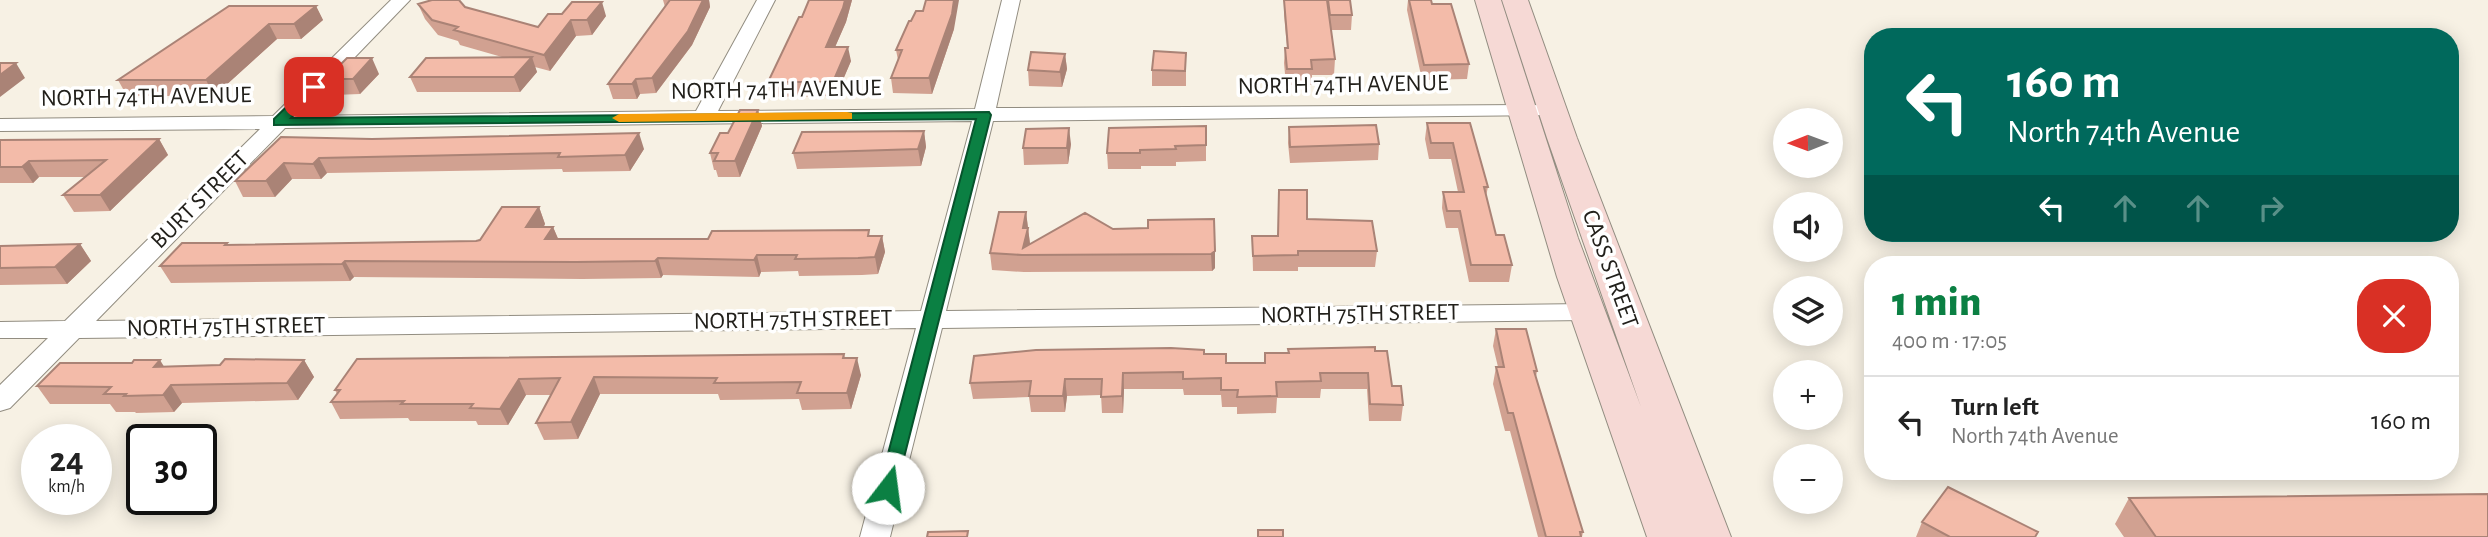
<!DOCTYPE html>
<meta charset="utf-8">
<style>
body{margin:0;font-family:"Alegreya Sans",sans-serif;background:#f2f2f2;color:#222;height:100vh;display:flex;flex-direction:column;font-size:26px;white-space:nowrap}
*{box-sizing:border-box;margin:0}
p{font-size:23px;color:#767676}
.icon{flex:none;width:38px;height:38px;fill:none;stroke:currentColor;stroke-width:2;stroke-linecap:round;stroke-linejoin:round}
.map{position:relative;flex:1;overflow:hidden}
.side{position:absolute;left:1864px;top:256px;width:595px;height:224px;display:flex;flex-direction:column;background:#fff;border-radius:28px;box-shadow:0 4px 18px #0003}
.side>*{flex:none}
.top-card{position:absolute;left:1864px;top:28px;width:595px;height:214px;border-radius:28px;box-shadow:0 4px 18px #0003;background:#00695c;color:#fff;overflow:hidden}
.needle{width:46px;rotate:269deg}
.tools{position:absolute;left:1773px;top:108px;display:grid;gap:14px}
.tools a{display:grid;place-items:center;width:70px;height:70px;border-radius:50%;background:#fff;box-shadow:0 4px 18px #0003;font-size:35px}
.speed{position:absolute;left:21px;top:424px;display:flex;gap:14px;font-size:35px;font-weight:700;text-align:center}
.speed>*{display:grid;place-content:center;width:91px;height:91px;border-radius:50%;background:#fff;box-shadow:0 4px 18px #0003;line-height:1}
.speed small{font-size:18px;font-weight:400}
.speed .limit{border:4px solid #111;border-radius:10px;background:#fff;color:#111}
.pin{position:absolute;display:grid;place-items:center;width:60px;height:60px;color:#fff;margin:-30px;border-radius:14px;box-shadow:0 4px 10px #0006}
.me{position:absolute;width:77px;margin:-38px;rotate:15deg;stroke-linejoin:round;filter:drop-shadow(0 0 5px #0008)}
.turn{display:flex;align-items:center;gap:24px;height:147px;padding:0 28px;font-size:32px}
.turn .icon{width:91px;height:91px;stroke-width:2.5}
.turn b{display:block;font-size:49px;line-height:60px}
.lanes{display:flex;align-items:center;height:66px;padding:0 28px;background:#0003;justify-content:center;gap:35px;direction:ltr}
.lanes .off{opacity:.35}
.round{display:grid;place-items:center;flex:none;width:74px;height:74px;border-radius:28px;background:#f2f2f2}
.summary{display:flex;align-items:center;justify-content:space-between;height:119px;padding:0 28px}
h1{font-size:42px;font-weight:800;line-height:52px;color:#0b8043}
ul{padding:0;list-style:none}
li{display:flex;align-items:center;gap:21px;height:91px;padding:0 28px;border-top:2px solid #e0e0e0}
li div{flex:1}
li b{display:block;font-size:26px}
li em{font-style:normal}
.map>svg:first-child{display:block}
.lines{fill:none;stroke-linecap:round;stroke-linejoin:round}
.minor-casing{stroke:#928d81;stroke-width:2}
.secondary-casing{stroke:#928d81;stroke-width:2}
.minor{fill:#fff;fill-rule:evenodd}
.secondary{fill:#f6d9d5;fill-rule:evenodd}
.wall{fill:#d1a191}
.shaded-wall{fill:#aa8376}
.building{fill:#f3bba9;stroke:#aa8376;stroke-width:2}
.route{fill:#0b8043;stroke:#07532c;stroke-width:2}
.slow{fill:#f59e0b}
.labels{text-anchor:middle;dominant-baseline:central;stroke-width:7;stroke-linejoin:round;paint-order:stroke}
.street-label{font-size:24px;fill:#22201b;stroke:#fff}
</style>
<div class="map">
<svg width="2488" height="537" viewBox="0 0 2488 537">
<rect width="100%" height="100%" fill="#f7f1e4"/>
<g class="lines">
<defs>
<path id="minor" d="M391,0H410L298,116L696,111L757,0H775L718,111L975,109L1002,0H1020L996,108L1549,105L1552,109L1549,113L1542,115L993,121L946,311L1586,304L1595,306L1599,312L1595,318L1586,320L942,328L890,537H860L916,328L79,338L10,408L0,411V385L48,338H0V322L65,321L260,129L0,131V119L273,116ZM972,121L921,311L96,321L285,128Z"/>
<path id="secondary" d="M1475,0H1501L1578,238L1641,407L1547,138L1502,0H1528L1577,138L1731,537H1647L1557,277Z"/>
</defs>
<use href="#minor" class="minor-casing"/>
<use href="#secondary" class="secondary-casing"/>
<use href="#minor" class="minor"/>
<use href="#secondary" class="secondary"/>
</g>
<path class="wall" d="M663,0H709L710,7L692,45L656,93L640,94L637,99H613L608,84L665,7Z
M809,0H852L846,22L835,47L851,61L836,96L771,97L768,82L802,17Z
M1284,0L1352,15L1351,30H1331L1335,59L1334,75H1312V85H1286L1284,63L1285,48H1287L1284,14Z
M1408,0L1432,4L1469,64L1467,79L1422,80L1407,10Z
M418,4L465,7L538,27L548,14L606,16L592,35L576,36L550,71L535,67L537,72L520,92H417L410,77L502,57L460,45L458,41L438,35L425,19Z
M316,6L323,20L301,39H277L214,96H127L118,80Z
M954,29L932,94L893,93L891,78L898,60L896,50Z
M1065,54L1067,69L1062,87L1029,86L1028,70Z
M1186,68V86H1152V70Z
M379,74L360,94L334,95L326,79Z
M758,110L762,126L740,177H718L716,170H714L710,153L728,133Z
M1427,123H1470L1488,187L1486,196L1496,235L1512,265L1509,282H1469L1458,228H1446L1442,208L1443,192H1458L1451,159H1429L1425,139Z
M1289,127L1379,144L1378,160L1290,163L1288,143Z
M1109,128L1206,145V161L1176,162V166H1141V169H1108L1107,153Z
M924,131L926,147L921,166L797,169L793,153Z
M281,137L644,149L630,171L563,172L562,169L327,173L321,179H292L275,197H243L235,181Z
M159,139L168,155L110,211L74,212L63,195L86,177H39L33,183H0V140Z
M1071,144L1068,164L1024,165L1023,148Z
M539,207L545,224L544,227H553L558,239H708L882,236L885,252L878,274L862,275L799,276L798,271L761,272L759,277L663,275L661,278L582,279L354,277L350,281L171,283L160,266L227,243L228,245L476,241Z
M1026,212L1030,244L1214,219L1215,268L1212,271L1024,272L992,270L990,253Z
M1307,219L1377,251L1375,267H1298V271H1253L1252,236H1278Z
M80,244L91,261L67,284L0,285V246Z
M1496,329L1537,371L1536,377L1583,532L1582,537H1538L1510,431H1505L1493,384L1496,367H1498L1493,346Z
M1375,351L1392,386L1403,405L1401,421H1369L1367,389H1321L1320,398H1277L1276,413L1237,414V407H1222L1221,395H1184L1183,389H1124L1123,413H1102L1101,395L1067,396L1065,412H1031L1029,397L973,399L970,383L1204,354L1227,363H1265V353Z
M844,354L845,358L861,375L851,409L802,410L799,399L720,400L718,394H600L578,439L544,440L536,423L551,395H526L508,425H478L476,421H410L408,418L340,419L331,402L337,394L335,390Z
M304,360L314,377L298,400L182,403L174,412L136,413L135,412H116L110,404H50L37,386L164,366L220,365Z
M2129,498L2488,537H2124L2115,524Z
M1922,522L2035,537H1916Z"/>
<path class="shaded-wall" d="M703,0H709L710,7L692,45L656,93L652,78Z
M845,0H852L846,22L829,61L826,47Z
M954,0H959L954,29L932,94L929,78Z
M602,2L606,16L592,35L587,20Z
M316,6L323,20L301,39L294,24Z
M571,20L576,36L550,71L544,55Z
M269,24L277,39L214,96L206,80Z
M848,47L851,61L836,96L833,82Z
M1065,54L1067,69L1062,87L1060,72Z
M532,57L537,72L520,92L514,77Z
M372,58L379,74L360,94L353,79Z
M16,63L25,78L0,97V75Z
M636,79L640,94L637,99L632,84Z
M758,110L762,126L740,177L735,161Z
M1069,128L1071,144L1068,164L1067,148Z
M924,131L926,147L921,166L918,149Z
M639,133L644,149L630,171L625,155Z
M159,139L168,155L110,211L100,195Z
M319,158L327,173L321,179L313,164Z
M29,161L39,177L33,183L22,167Z
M284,163L292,179L275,197L266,181Z
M539,207L545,224L533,243L526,227Z
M1026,212L1030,244L1023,248V228Z
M553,227L560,243L545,239Z
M882,236L885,252L878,274L875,257Z
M80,244L91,261L67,284L55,267Z
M1215,251V268L1212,271L1211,254Z
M757,255L761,272L759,277L754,260Z
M658,258L663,275L661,278L655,261Z
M345,261L354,277L350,281L342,264Z
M857,358L861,375L851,409L847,393Z
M160,360L171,378L154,367Z
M304,360L314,377L298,400L287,383Z
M1123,373L1124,389L1123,413L1122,396Z
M594,377L600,394L578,439L571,422Z
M519,379L526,395L508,425L500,409Z
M1065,379L1067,396L1065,412L1063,396Z
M171,385L182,403L174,412L163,395Z"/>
<path class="building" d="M432,0H459L465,7L538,27L548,14H562L572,2H602L587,20H571L544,55L454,30L458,27L432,20L418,4Z
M670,0H703L688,31L652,78L636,79L632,84H608Z
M809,0H845L843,8L826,47H848L833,82H768L799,17H802Z
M926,0H954L952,14L929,78H891L902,50H896L909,21H911L916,11H923Z
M1284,0H1327L1335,59L1311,60L1312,69H1287L1285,48H1288Z
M1328,0H1350L1352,15H1330Z
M1409,0H1431L1432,4H1451L1469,64L1424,65Z
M229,6H316L294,24H269L206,80H118Z
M1154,51L1186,53L1185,71L1152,70Z
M1031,52L1065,54L1060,72L1028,70Z
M532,57L514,77H410L426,58Z
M347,58H372L353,79H326Z
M0,63H16L0,75Z
M740,110H758L735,161H714L718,153H710L720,133H728Z
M1427,123H1470L1488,187H1484L1496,235H1504L1512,265H1471L1460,211H1447L1443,192H1464L1453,143H1431Z
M1376,125L1379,144L1290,147L1289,127Z
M1206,126V145L1175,146L1176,149L1140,150V153H1107L1109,128Z
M1069,128L1067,148H1023L1026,129Z
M924,131L918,149L793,153L802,132Z
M639,133L625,155L558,157L560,153L319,158L313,164L284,163L266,181H235L281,137L372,139Z
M159,139L100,195H63L106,160L29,161L22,167H0V140Z
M1279,190H1307V219L1372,221L1377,251H1298V255L1253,256L1252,236H1278Z
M502,207H539L526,227H553L545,239H708L712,231L869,230L868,236H882L875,257L858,258L795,259L797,255H757L754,260L658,258L655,261L576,262L345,261L342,264L160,266L182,243H227L225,245L476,241L480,240Z
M999,212H1026L1023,228H1028L1023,248L1085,213L1113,229L1148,228V220L1214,219L1215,251L1211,254L1022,255L990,253Z
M80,244L55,267L0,268V246Z
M1496,329H1526L1537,371H1534L1583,532H1580L1581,537H1546L1513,413H1508L1496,367H1504Z
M1375,347V351H1387L1392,386H1401L1403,405L1370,404L1368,373H1320L1321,381L1276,382L1277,396L1237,397L1238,390H1221V378L1183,379V372L1123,373L1122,396L1101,397L1102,379H1065L1063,396H1029L1031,381L970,383L974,356L1036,350L1171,348L1204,350V354H1226V363H1265V353H1289L1288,349Z
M844,354L843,358H857L847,393H797L801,382L714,383L717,378L594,377L571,422L536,423L560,378L519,379L500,409L470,408L473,404H401L404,401L331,402L340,390H335L357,359Z
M225,359L304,360L287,383L171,385L163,395L124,396L126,394H104L111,387L37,386L60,363H132L134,360H160L154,367L220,365Z
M1948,487L2038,532L2035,537H1950L1922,522Z
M2488,494V537H2156L2129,498Z
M1258,530H1283V537H1258Z
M968,531L967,537H927L928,532Z"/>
<path class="route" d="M314,83L320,87L291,118L989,112L991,115L895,493H881L879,488L976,119L274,125V119L309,85Z"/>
<path class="slow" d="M847,112L852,113V119L619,122L612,118L619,114Z"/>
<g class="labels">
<g class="street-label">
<text transform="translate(1343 85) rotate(-1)">NORTH 74TH AVENUE</text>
<text transform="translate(776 90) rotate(-1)">NORTH 74TH AVENUE</text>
<text transform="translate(146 97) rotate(-1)">NORTH 74TH AVENUE</text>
<text transform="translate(200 200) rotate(-45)">BURT STREET</text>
<text transform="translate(1610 269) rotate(70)">CASS STREET</text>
<text transform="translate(1360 314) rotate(-1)">NORTH 75TH STREET</text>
<text transform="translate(793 320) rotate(-1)">NORTH 75TH STREET</text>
<text transform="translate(226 327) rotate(-1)">NORTH 75TH STREET</text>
</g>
</g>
</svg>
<div class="tools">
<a><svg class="needle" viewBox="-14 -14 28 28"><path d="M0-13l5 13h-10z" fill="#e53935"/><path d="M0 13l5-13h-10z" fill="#767676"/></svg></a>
<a><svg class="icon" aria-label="sound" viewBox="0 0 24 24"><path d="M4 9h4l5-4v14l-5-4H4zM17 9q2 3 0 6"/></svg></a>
<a><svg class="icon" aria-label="layers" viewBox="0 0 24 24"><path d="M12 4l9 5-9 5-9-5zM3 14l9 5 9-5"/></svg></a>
<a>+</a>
<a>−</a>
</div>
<div class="speed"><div>24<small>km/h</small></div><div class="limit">30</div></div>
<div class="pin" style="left:314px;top:87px;background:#d93025"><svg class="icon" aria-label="arrive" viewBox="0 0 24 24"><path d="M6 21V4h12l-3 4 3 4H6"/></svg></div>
<svg class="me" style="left:888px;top:488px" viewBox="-20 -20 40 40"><circle r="19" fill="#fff"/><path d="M0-13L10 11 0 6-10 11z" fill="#0b8043"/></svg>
<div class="top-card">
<div class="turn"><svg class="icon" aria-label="left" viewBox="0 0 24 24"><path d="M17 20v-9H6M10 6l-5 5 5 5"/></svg><div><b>160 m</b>North 74th Avenue</div></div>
<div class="lanes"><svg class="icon" aria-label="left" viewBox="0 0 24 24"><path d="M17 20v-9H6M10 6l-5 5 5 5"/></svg><svg class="icon off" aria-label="ahead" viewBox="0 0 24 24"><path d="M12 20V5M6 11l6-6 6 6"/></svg><svg class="icon off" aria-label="ahead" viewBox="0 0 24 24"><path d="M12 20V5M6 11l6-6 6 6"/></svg><svg class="icon off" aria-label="right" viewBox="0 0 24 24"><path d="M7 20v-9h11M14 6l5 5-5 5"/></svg></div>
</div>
<section class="side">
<div class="summary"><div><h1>1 min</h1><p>400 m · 17:05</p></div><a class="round" style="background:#d93025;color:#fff"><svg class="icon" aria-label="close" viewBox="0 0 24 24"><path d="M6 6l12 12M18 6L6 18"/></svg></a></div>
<ul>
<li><svg class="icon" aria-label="left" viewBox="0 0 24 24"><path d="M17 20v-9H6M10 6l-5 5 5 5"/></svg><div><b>Turn left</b><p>North 74th Avenue</p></div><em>160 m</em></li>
</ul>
</section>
</div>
